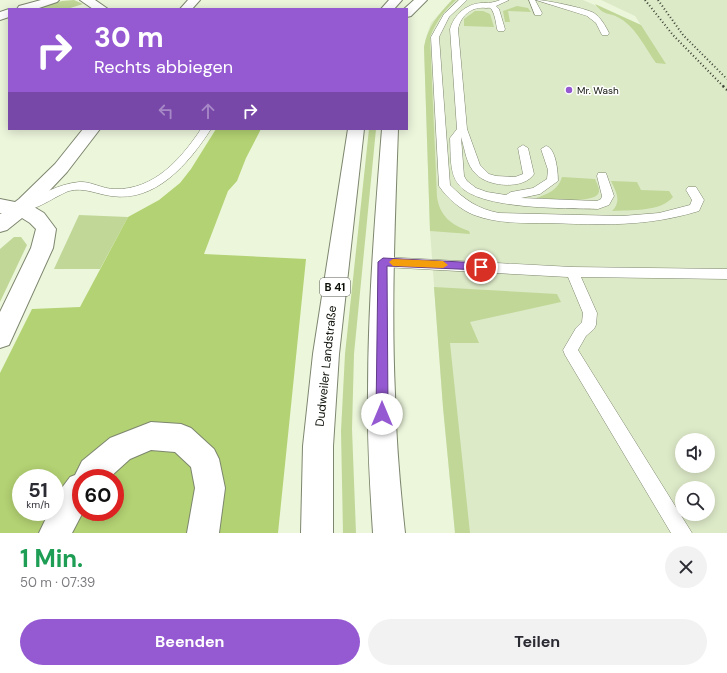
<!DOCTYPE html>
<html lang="de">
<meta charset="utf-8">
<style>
body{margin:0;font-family:"DM Sans",sans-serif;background:#f2f2f3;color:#2b2b33;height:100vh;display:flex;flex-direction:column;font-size:15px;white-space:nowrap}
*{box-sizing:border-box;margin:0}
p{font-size:13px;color:#7c7c81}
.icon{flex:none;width:22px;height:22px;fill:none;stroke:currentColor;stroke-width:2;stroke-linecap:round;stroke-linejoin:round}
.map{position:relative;height:533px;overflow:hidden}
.sheet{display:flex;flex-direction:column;background:#fff;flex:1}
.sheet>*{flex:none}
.banner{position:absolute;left:8px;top:8px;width:400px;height:122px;border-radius:0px;box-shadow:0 2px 10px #0003;background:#955ad2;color:#fff;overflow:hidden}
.tools{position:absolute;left:675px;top:433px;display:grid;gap:8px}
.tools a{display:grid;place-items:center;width:40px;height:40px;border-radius:50%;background:#fff;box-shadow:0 2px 10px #0003;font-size:20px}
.speed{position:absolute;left:12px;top:469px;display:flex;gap:8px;font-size:20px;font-weight:700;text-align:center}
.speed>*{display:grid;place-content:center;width:52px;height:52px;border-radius:50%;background:#fff;box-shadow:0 2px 10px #0003;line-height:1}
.speed small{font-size:10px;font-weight:400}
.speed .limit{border:6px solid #d22;background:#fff;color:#111}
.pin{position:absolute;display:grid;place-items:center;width:34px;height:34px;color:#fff;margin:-17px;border:2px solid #fff;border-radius:50%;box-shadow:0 1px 4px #0007}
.me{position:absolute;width:44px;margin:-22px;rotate:0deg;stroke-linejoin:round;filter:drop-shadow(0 0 3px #0008)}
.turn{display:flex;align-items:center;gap:14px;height:84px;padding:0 20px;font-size:18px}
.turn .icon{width:52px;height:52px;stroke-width:2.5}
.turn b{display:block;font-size:28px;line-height:34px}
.lanes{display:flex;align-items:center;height:38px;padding:0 20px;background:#0003;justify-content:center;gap:20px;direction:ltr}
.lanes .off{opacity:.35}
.round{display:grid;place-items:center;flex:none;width:42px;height:42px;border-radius:21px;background:#f2f2f3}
.overview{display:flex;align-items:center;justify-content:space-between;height:68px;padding:0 20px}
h1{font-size:24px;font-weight:700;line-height:30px;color:#1e9e55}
.action{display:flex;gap:8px;margin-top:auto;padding:8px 20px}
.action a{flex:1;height:46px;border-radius:24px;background:#955ad2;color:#fff;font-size:16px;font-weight:700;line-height:46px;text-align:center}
.action a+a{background:#f2f2f3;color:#2b2b33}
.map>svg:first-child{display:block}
.built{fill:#ddeac8;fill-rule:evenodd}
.green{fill:#c0d797}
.forest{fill:#b3d273;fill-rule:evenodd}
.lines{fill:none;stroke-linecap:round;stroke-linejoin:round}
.service-casing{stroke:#7d866e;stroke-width:1}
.minor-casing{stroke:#7d866e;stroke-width:2}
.primary-casing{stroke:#7d866e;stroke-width:2}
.service{fill:#fff;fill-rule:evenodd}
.minor{fill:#fff;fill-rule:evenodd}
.primary{fill:#fff;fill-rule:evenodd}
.rail-far1{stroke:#393e31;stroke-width:2;stroke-dasharray:1 2.5;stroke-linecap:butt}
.rail{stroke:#393e31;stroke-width:2.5;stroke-dasharray:1.5 3;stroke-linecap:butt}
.route{fill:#955ad2;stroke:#613a88}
.slow{fill:#f59e0b}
.poi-dot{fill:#955ad2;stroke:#fff;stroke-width:1.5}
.labels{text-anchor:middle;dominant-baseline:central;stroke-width:3;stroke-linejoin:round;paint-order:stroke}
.far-poi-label{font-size:10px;fill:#0c1007;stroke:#fff;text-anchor:start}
.shield{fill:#fff;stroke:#555851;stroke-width:1}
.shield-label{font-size:11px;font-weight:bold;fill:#0c1007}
.street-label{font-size:12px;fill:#0c1007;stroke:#fff}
</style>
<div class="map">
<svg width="727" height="533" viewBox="0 0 727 533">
<rect width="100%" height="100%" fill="#ecf6db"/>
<path class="built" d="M452,0H583L641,25L635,16L601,0H727V533H455L443,407L430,231L424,47L426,37L431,23ZM682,440H708V466H682ZM682,488H708V514H682Z"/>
<path class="green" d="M74,0L83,4L67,9H32L62,1Z
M452,0H456C444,11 436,22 430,37L437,197C440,216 451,225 469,231L470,234L430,231L424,47C428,26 438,15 452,0Z
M595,4L641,25L666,64L656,63C646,49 636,28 621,19C609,11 606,18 595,4Z
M517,6L528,8L531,12L508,11L510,22H505L503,11Z
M475,11H483L490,14L494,27L464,26V19Z
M369,129H376L354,354L352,429L356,533H343L341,431L345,354Z
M562,177L595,179C597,184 601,190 598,194C592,204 548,198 536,198C548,194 558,190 562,177Z
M611,181L637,182L641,190L669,191L673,197C661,212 630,210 612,211C622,201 616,192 611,181Z
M79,215L128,217L100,269H54Z
M14,237H21L27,245L0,302V249Z
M434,287L557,294L561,302L470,322L479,343H450L470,533H455L443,407Z"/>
<path class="forest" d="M216,129H261L246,158L237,181L228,191L204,254L306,259L278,533H0V373L32,309L80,307L128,217L159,200L180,183L191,169ZM21,478H55V512H21ZM81,478H115V512H81Z"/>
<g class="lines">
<defs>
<path id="service" d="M459,0H467L449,17L439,37L450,185C465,200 478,209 499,213L622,216L659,213L690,205L692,200L686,190L688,187H696L704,200L699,211C646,227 603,225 549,223C524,223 498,224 474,215C461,210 447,198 439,186L431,37L444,14Z
M500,0H509L496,6L499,9L505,29L504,31H498L497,29C496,23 495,15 492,10C490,7 489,8 486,8C472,6 461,15 458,29L467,129L480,165L489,174L496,176L515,177L523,174L518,148L523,145L528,148L534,174C524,190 488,187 476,174C466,165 465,149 461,137L464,176L467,181L476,188L487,192L506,195L511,192L533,188L547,179L548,170L541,149L546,146C556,148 558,172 558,181L540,194L521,198L597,201L601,199L602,196L597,176L598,173H606L607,176L614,196L609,205L598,209C566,208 479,210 459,185C449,174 451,153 450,138L457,129L450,29C454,15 466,4 481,3C488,3 493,3 500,0Z
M529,0H535L542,13L541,15H535Z
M536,0C546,0 585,8 594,13C601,18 605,25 609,33L608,35H602L596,23L587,16Z
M201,129H211C189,163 156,203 111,196C96,194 84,187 69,191C57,195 33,213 22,210L20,207L22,204C40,195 58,184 79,182C91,181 102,189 115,189C154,190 181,159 201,129Z
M383,257L572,267L727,269V279L581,277L597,313L596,325L594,329L586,336L578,350L692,533H671L565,355L563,350L576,328L582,322L583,313L568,277L383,267L378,266L377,262L378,258Z"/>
<path id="minor" d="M41,0H59L57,2L36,9H17L19,6Z
M80,0H95L108,9H93Z
M188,0H200L192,9H180Z
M9,9V17L0,20V12Z
M83,129H100L67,172L34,207L44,213L56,229L53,248L9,345L0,348V312L31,248L36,229L30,223L22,218L7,230L0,232V214L2,213H0V199L15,202L19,199L55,164Z
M151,422L181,424L191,428L214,449L219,459L225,488L219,533H187L195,488L191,467L175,452L151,450L130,459L109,478H81V512H83L72,533H39L49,512H55V500L61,489L70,477L75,475L82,461L110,438Z"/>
<path id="primary" d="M389,0H402L394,9H381Z
M414,0H427L411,16L407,17V9H404Z
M348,129H364L339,354L333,446V533H301L303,446L313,354Z
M382,129H398C395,217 391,305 395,394C396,440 400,487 405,533H373C370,486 367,440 368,393C368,305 375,217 382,129Z"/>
</defs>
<use href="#service" class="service-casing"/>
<use href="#minor" class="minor-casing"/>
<use href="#primary" class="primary-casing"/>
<use href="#service" class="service"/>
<use href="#minor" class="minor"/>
<use href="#primary" class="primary"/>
<path class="rail-far1" d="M645,0L673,35L724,87
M658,0L683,35L727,79"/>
<path class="rail" d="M723,86L727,90"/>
</g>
<path class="route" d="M383,258L481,263L485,267L481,270L387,266L388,414L386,418L382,420L378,418L376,414L378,262Z"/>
<path class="slow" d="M393,259L443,261L448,265L443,268L393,266L389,262Z"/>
<circle class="poi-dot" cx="569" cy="90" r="4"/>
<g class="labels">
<g class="far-poi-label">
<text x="577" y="90">Mr. Wash</text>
</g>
<rect class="shield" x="320" y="278" width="30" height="18" rx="3"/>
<g class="shield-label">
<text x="335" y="287">B 41</text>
</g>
<g class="street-label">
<text transform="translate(326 366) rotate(-84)">Dudweiler Landstraße</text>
</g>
</g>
</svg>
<div class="tools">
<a><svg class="icon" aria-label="sound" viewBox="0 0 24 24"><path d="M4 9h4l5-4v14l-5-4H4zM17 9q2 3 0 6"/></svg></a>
<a><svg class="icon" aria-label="search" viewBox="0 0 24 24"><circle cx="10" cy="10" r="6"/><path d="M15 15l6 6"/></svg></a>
</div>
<div class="speed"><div>51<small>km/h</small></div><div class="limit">60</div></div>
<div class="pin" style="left:481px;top:267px;background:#d93025"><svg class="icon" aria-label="arrive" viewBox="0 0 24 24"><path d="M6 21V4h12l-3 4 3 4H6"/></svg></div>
<svg class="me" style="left:382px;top:414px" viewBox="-20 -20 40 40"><circle r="19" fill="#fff"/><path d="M0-13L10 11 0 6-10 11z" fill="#955ad2"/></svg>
<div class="banner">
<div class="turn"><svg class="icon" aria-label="right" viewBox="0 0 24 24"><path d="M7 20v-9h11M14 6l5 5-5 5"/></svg><div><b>30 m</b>Rechts abbiegen</div></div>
<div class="lanes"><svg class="icon off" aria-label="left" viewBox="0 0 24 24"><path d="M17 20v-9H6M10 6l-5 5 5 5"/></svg><svg class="icon off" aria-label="ahead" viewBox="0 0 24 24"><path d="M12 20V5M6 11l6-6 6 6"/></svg><svg class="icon" aria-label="right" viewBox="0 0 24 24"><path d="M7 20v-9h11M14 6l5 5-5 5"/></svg></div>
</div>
</div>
<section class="sheet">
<div class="overview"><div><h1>1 Min.</h1><p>50 m · 07:39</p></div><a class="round"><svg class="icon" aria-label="close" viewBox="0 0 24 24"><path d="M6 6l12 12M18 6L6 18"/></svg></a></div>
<div class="action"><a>Beenden</a><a>Teilen</a></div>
</section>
